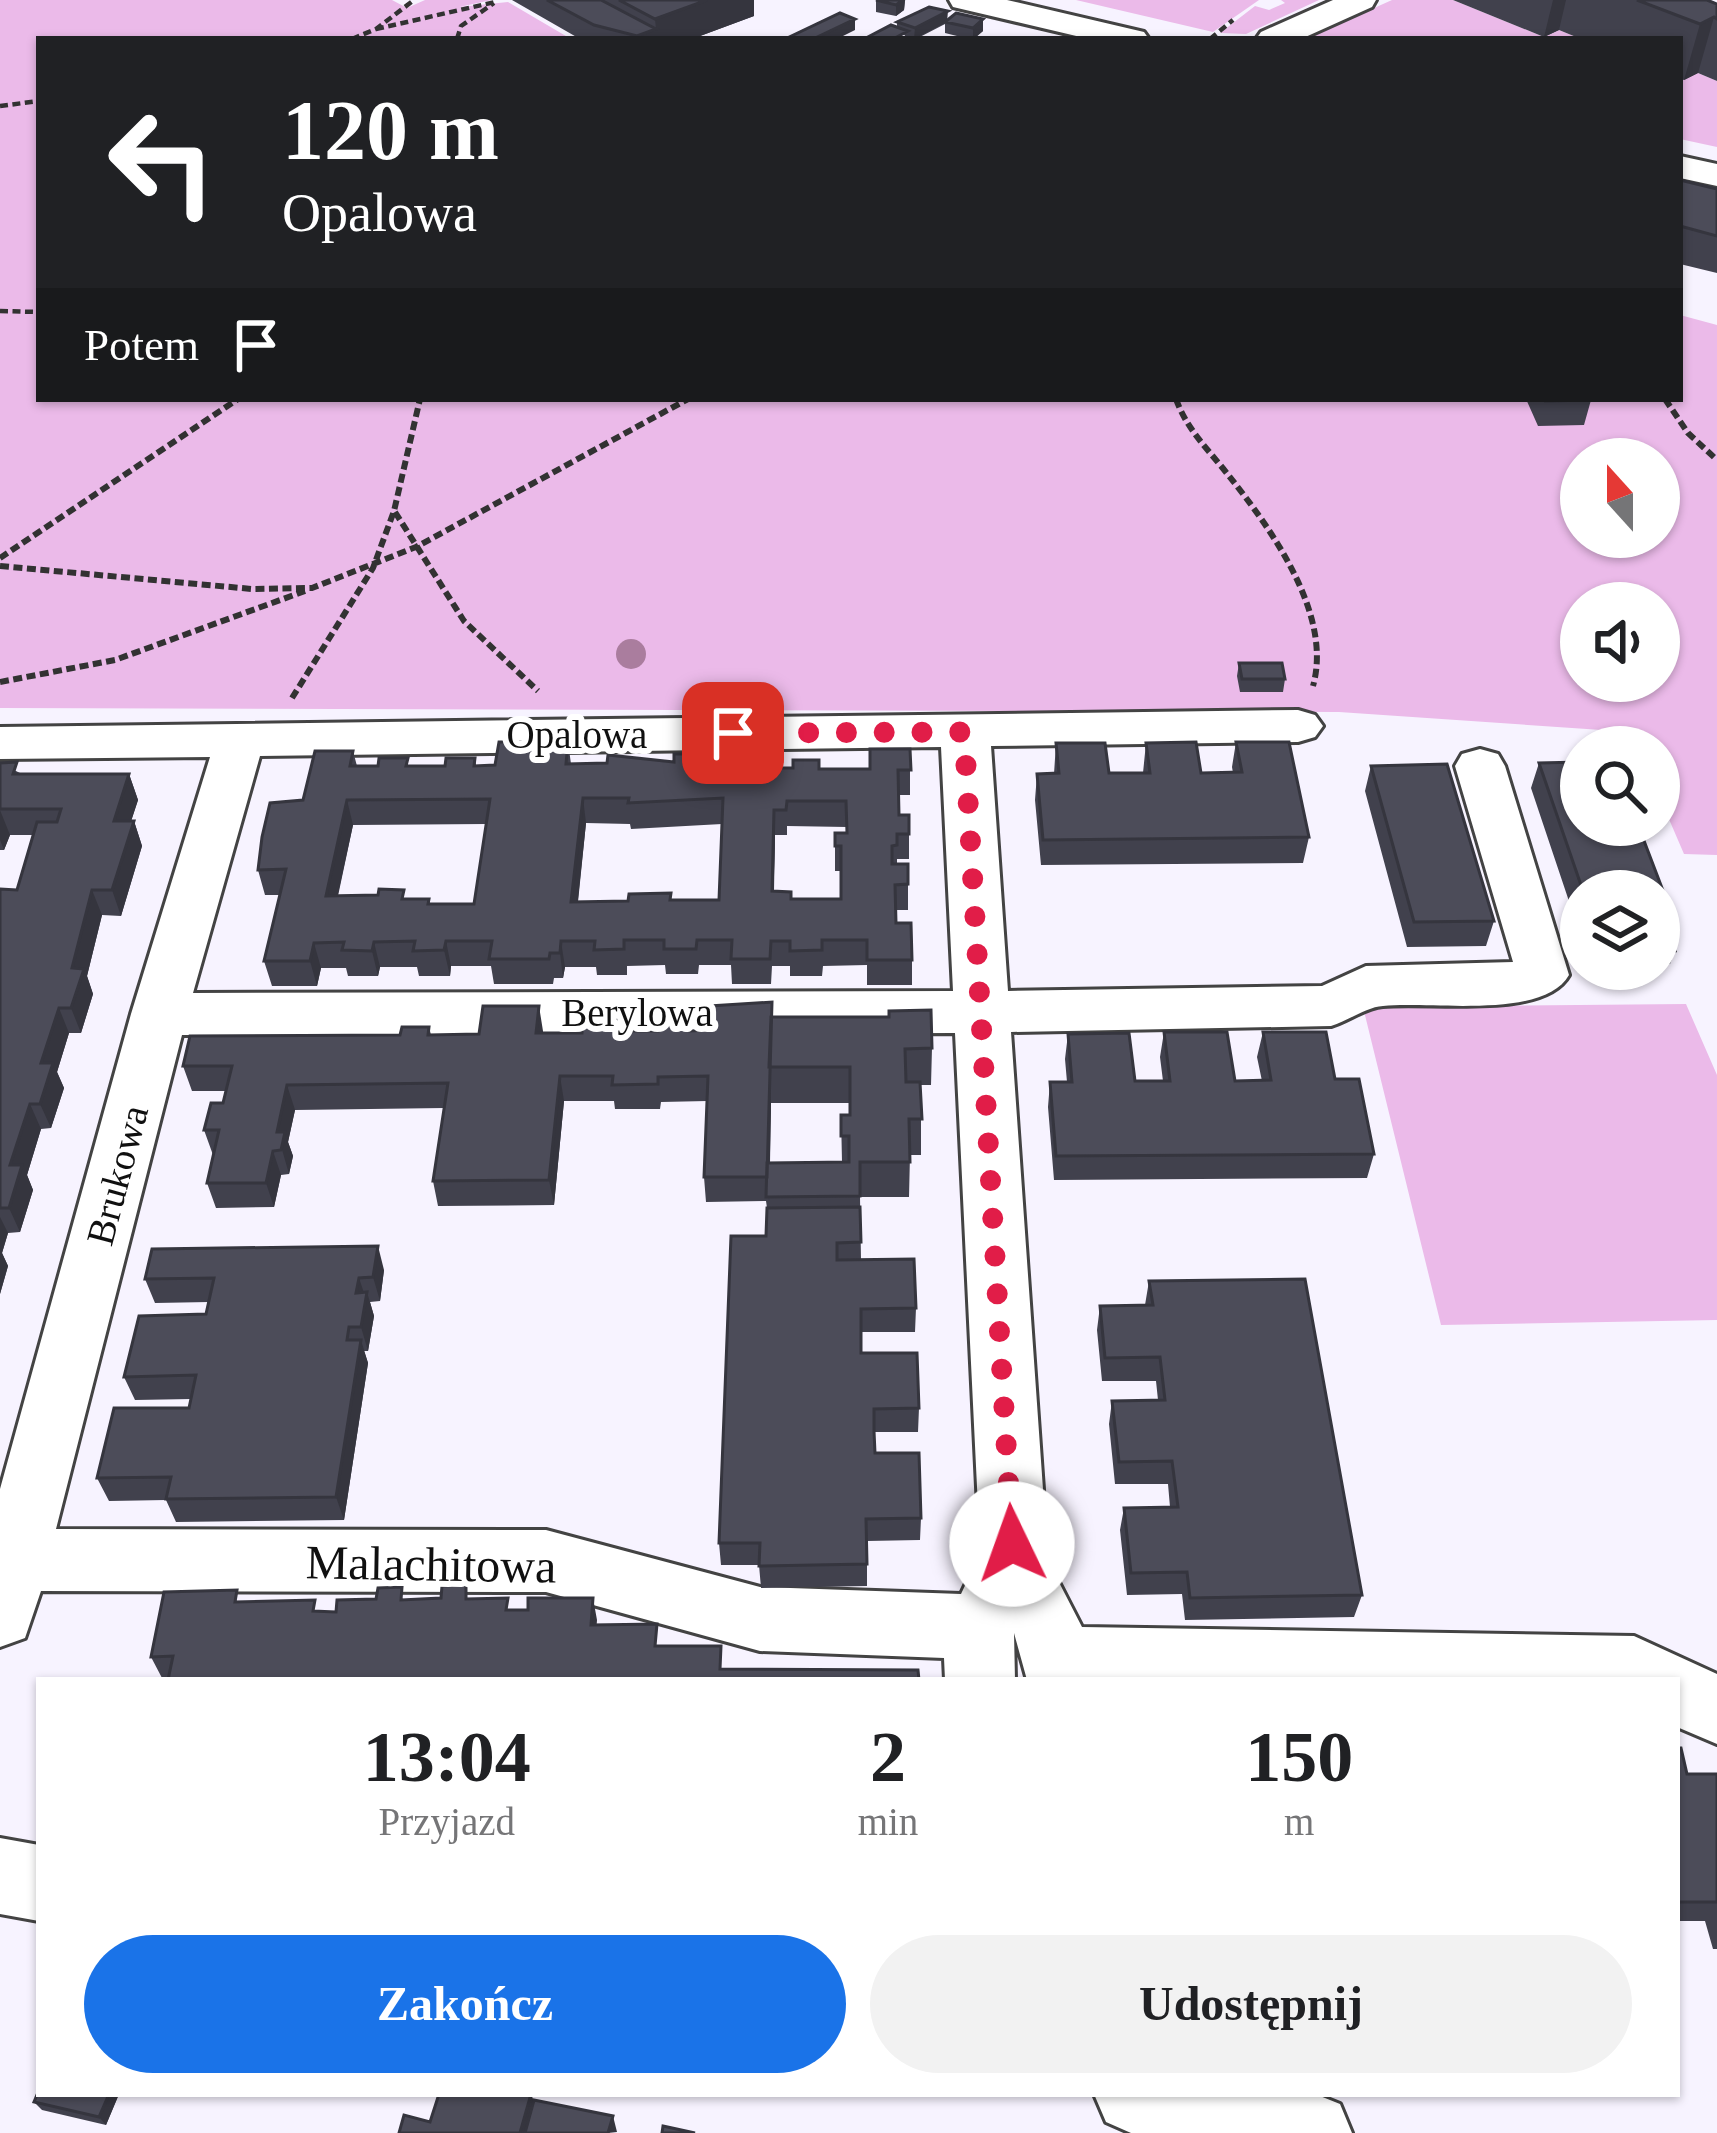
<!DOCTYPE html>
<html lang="pl">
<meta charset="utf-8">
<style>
body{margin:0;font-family:"Times New Roman",serif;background:#f2f2f2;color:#202124;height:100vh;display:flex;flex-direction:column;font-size:45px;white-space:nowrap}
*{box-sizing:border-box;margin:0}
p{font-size:39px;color:#757577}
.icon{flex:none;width:66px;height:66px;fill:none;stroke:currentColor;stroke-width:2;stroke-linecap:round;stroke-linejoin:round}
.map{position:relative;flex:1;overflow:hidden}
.panel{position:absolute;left:36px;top:1677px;width:1644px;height:420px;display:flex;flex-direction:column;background:#fff;border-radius:0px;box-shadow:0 3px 9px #0004}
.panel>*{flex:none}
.top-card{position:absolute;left:36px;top:36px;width:1647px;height:366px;border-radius:0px;box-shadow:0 3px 9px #0004;background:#202124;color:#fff;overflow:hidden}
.needle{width:78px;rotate:339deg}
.tools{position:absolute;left:1560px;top:438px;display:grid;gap:24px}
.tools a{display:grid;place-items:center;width:120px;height:120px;border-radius:50%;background:#fff;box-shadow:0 3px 9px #0004;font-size:60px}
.pin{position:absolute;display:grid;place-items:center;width:102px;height:102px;color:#fff;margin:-51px;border-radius:24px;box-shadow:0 6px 18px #0006}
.me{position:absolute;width:132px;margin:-66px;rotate:357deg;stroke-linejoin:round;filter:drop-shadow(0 0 9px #0008)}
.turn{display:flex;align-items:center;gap:42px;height:252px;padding:0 48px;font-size:54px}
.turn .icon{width:156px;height:156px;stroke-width:2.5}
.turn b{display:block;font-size:84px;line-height:102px}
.then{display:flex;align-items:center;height:114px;padding:0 48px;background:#0003;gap:24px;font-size:45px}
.eta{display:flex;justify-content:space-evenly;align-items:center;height:204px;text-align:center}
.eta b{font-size:72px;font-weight:600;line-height:84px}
.cta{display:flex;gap:24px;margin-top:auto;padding:24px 48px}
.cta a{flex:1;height:138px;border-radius:72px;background:#1a73e8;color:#fff;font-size:48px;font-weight:600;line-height:138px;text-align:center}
.cta a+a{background:#f2f2f2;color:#202124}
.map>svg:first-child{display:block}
.green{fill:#ebbae9;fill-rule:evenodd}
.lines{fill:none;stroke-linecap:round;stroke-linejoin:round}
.minor-casing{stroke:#434343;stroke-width:6}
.path-far1{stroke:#323232;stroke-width:4.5;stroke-dasharray:8 4.5;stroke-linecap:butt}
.path{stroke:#323232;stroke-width:6;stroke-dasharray:9 4.5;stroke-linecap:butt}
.minor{fill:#fff;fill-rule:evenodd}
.tree{fill:#aa7d9e}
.wall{fill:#41414d;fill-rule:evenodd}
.shaded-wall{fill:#35353e}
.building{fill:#4c4c59;stroke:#35353e;stroke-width:3;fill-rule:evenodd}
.route{stroke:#e11d48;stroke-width:21;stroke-dasharray:0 37.8}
.labels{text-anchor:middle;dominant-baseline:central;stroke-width:12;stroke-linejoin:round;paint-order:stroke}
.street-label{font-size:39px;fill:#101010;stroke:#fff}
.near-street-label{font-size:48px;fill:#101010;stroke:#fff}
</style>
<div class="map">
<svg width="1717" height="2133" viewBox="0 0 1717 2133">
<rect width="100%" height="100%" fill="#f7f3ff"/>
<path class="green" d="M0,0H392L407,8L425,0H492L459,7L508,2L571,39H39V399H1680V315L1717,325V855L1684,854L1659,796V747H1638L1631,732L1339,712L0,708ZM1581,459H1659V537H1581ZM1581,603H1659V681H1581Z
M1076,0H1259L1213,32Z
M1281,0H1319L1246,34L1220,33L1255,6L1269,10L1285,3Z
M1392,0H1453L1544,37L1559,30L1581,39H1305Z
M1698,73L1717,81V147L1680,139V79Z
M1686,1004L1717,1075V1320L1441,1325L1363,1007Z"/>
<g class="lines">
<defs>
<path id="minor" d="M949,0H1007L1144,32L1149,39H1089L953,7Z
M1333,0H1376L1372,7L1301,39H1256L1261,32Z
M1680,156L1717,164V186L1680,178Z
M1298,710L1315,715L1323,726L1315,737L1298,742L991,746L1008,991L1322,986L1366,966L1513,962L1455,766L1462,754L1480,749L1498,754L1505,766L1569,975C1544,1020 1430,1001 1383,1006C1366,1007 1348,1021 1331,1026L1011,1032L1048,1561L1082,1627L1634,1636L1717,1674V1744L1677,1727V1680H1027L1014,1633L1015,1680H945L944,1658L760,1651L546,1592L41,1591L25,1638L0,1647V1489L131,1014L210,757L0,759V727ZM941,747L953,991L193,993L260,756ZM955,1033L981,1569L971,1573L961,1594L760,1587L546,1530L56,1529L182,1035Z
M0,1838L39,1845V1921L0,1914Z
M1094,2094H1315L1340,2104L1352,2133H1131L1106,2122Z"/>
</defs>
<use href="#minor" class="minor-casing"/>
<path class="path-far1" d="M376,29L495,2
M352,39L376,29L414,0
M457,39L461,26L494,3
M1210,39L1233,20
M0,106L39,101
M0,311L39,312"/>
<path class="path" d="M1176,399C1187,430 1209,450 1229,476C1272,530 1333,615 1313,686
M1665,399L1688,433L1717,460
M395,512L464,621L538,691
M0,558L238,399
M0,566L252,589L312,588L416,547L688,399
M0,682L115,660L305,591
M292,698L373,568L394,511L420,399"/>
<use href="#minor" class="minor"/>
</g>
<circle class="tree" cx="631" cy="654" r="15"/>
<path class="wall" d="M512,0H754V16L692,39H580Z
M876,0H905L904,10L896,16L876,12Z
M1453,0H1707L1717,4V81L1698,73L1684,80L1680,79V39H1581L1559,30L1544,37Z
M948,20L983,31L974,39H969L945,33V24L916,39H908L897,27V22Z
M1680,180L1717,189V273L1680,264Z
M1526,399H1591V400L1584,425L1538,426Z
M1239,663L1285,679L1283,692H1240L1237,676Z
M568,742L571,764L706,761L777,768L870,769L910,749V795H898L899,815H909V859H897V864H908V910H896V923L912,960V985H867V965L823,966L822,976H790V966H772L771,984H732L731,965H699L698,974H666L665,965L627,966V975H597L596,967H565L563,978H554L553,984H494L491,966H451L450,976H419L417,967H380L378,976H348L346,968H321L317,986H272L264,961L280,895H265L258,870L303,800L353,751L357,766H445L475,758L476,766L495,765ZM586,823L630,824L631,829L722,824L719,900H671V893L628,901L578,902ZM486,824L474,904H430L429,899L338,896L353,825ZM787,826L847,827V833H835V871H841V899H791L774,891L775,835H787Z
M1236,742L1309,837L1303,863L1041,865L1035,800L1037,774H1054L1056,743L1109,773H1143L1146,743L1201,773H1233L1232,767Z
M1581,762V825H1638L1673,917L1668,932L1675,951L1670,964L1659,965V891H1581V937L1531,788L1539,763Z
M0,763L22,774H129L138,800L131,821H134L142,846L121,916L102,915L87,976L93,994L81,1033H69L57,1072L64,1088L51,1128L41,1129L27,1175L33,1190L20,1232L8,1233L2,1253L8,1266L0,1294V889L17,890L34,835H10L4,850H0Z
M1371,766L1494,921L1486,946L1407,947L1365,791Z
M773,1017L932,1048L931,1085H921V1155H910L909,1197H860L861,1260L916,1308L915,1332H861V1353L919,1408L918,1432H874L875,1453L921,1518L920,1540L867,1541V1586L761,1588L759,1565H721L719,1543L766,1236L767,1208L766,1201L706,1202L704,1177L707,1101L661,1102L660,1109H615L614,1101H564L554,1205L438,1206L433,1181L444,1108L295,1110L288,1142L293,1156L289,1174L281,1175L274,1207L216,1208L207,1183L213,1155L204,1130L223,1103L226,1091H192L183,1066L400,1035L429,1027L431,1035L543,1031V1033L709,1030ZM771,1103H850V1115H841L842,1162L770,1163Z
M1164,1032L1235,1081H1262L1257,1057L1263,1032L1335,1079L1374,1154L1367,1178L1054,1180L1048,1107L1050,1082H1067L1065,1059L1068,1034L1135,1081H1163L1160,1057Z
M384,1270L380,1301L370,1302L374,1316L368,1351H364L368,1363L344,1520L176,1522L166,1500L109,1501L97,1478L189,1408L191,1399L135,1400L124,1377L206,1314L209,1302L155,1303L145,1279Z
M1149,1281L1362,1595L1354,1617L1185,1620L1182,1594L1127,1595L1120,1530L1124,1508L1170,1507L1168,1484H1115L1109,1424L1112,1401L1158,1400L1156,1381H1102L1097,1330L1100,1306L1145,1305Z
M376,1599H470L511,1610L597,1620L169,1677L162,1678L151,1657L243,1602L320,1611L336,1612Z
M1677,1748L1687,1774H1717V1949H1713L1705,1921H1677Z
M39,2094H119L106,2125L42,2110L34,2102Z"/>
<path class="shaded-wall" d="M707,0H754V16L692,39H637V36L656,29L655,19Z
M903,0H905L904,10L896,16V5Z
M1553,0H1566L1559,30L1544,37Z
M948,11L947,22L914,39L915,28Z
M1714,17L1698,73L1684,80L1700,24Z
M855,19V30L837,39H813Z
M983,19V31L973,39V28Z
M129,774L138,800L123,846L114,821Z
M583,798L586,823L575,927L571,902Z
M347,800L353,825L332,921L326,896Z
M0,810L10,835L4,850L0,840Z
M774,810L775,835L773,917L772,891Z
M134,821L142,846L121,916L112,890Z
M92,890L102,915L87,976L93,994L81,1033L71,1008L72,968Z
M446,941L451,966L450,976L444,950Z
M561,941L565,967L563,978L560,953Z
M374,942L380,967L378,976L372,951Z
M314,943L321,968L317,986L310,961Z
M539,1006L543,1031L540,1058L536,1033Z
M59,1008L69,1033L57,1072L64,1088L51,1128L40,1104L41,1063Z
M560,1076L564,1101L554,1205L549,1180Z
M770,1083L771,1103L769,1201L768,1177Z
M287,1085L295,1110L288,1142L293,1156L289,1174L277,1132Z
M30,1104L41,1129L27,1175L33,1190L20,1232L9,1208L10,1165Z
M273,1151L281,1175L274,1207L266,1183Z
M0,1217L8,1233L2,1253L8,1266L0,1294Z
M378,1246L384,1270L380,1301L373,1277Z
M359,1278L366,1299L367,1292L374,1316L368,1351L361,1327L356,1293Z
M361,1340L368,1363L344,1520L336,1497Z
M593,1598L597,1620L595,1646L591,1625Z
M109,2094H119L106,2125L99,2117Z
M531,2094L540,2116L535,2133H520Z
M613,2116L617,2132L608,2133Z"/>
<path class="building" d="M547,0H601L656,29L637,36L594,25Z
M619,0H707L655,19Z
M876,0H903L896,5Z
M1637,0H1707L1717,4V19L1714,17L1700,24Z
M929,7L948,11L915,28L897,22Z
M840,13L855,19L813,39H785Z
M956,13L983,19L973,28L945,22Z
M891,25L908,31L893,39H864Z
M1680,180L1717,189V236L1680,226Z
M1544,399H1591V400L1545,401Z
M1239,663H1282L1285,679H1242Z
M738,740H777L776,768H793V760H819V769H870V749H910L911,770H898L899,815H909V834H897V845L892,846V864H908V884L895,885L896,923H911L912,960H867V940H822V950L790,951V941H771L770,959H731L732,940H697L696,949H664V940H624V949L594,950L595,941H561L560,953H550L549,959H489L492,941H446L444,950L413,951L415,941L374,942L372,951L342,950L344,942L314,943L310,961H264L286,869L258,870L262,837L270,803L303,800L315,751H353L350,766H378L379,758H408L406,766H445L446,758H475L474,766L495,765L499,742H568L566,764L607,763L608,755L674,762V754H706L705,761H737ZM583,798H629L628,803L723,798L719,900H670L671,893L629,894L628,901L571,902ZM490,799L474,904H428L429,899H402L404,890L379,889L378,895L326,896L347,800ZM787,801H846L847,833H835V846H841V899H791V892L772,891L774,810H786Z
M1196,742L1201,773L1242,772L1236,742H1289L1309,837L1043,840L1037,774L1059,773L1056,743H1105L1109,773H1150L1146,743Z
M17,762L13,774H129L114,821H134L112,890H92L72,968L84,969L71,1008H59L41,1063H53L40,1104H30L10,1165H22L9,1208H0V889L17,890L37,822H57L61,809H0V763Z
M1581,762V825H1638L1673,917L1659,918V891H1583L1539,763Z
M1447,764L1494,921L1414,922L1371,766Z
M1659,930H1667L1675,951L1659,952Z
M772,1002L767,1177H704L708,1076L658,1077V1084L612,1085L613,1076H560L549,1180L433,1181L448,1083L287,1085L277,1132H285L281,1150L273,1151L266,1183H207L219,1130H204L211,1103H223L232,1066H183L190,1036L400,1035L402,1027H429L428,1035L479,1034L483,1006H539L536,1033H582L583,1020H616L615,1031H658L659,1021H690V1031L709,1030L710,1006Z
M931,1010L932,1048L905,1049L906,1082H920L922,1119H909L910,1162H860V1196L766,1197L767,1163L849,1162V1136H841V1115H850V1067H769L771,1017H889V1011Z
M1164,1032H1227L1235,1081L1271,1080L1263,1032H1326L1335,1079H1359L1374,1154L1056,1156L1050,1082H1072L1068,1034L1129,1033L1135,1081H1170Z
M860,1207L861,1242L837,1243V1260L914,1259L916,1308L861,1309V1353H917L919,1408L874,1409V1431L875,1453H919L921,1518L866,1519L867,1564L759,1566L760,1543H719L731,1236H766L767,1208Z
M378,1246L373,1277L359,1278L356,1293L367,1292L361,1327H349L347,1340H361L336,1497L166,1499L171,1477L97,1478L114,1408H189L196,1375L124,1377L139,1316L206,1314L214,1278L145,1279L152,1249Z
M1305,1279L1362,1595L1190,1598L1187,1572L1131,1573L1124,1508L1178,1507L1172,1461L1119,1462L1112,1401L1165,1400L1160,1357L1105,1358L1100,1306L1153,1305L1149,1281Z
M466,1585V1599L508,1598L506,1610H528V1598H593L591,1625L657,1624L655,1646H721L720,1669L918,1670L919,1680H168L173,1656L151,1657L164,1592L237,1590L235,1602L315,1600L313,1611L336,1612L337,1600L376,1599L378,1588L402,1587L401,1600L441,1598L442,1586Z
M1677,1748H1681L1687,1774H1717V1902H1677Z
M39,2090V2094H109L99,2117L34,2102Z
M439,2094H531L520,2133H399L404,2115L430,2122Z
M534,2100L613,2116L608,2133H525Z
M663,2126L695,2133H662Z"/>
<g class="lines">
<path class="route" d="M733,733L964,732L1012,1544"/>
</g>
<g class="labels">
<g class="street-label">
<text x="577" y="734">Opalowa</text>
<text x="637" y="1012">Berylowa</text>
<text transform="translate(117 1175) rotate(-75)">Brukowa</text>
</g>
<g class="near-street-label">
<text transform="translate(431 1564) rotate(1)">Malachitowa</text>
</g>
</g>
</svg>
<div class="tools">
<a><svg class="needle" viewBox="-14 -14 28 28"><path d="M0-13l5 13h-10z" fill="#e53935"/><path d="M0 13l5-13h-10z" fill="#757577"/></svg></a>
<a><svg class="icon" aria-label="sound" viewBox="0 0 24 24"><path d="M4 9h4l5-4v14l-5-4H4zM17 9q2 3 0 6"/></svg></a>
<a><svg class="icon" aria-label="search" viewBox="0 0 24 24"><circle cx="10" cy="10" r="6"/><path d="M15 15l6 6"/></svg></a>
<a><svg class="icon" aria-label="layers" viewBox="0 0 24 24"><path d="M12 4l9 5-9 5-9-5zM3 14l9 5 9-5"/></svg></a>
</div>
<div class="pin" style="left:733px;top:733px;background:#d93025"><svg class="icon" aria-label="arrive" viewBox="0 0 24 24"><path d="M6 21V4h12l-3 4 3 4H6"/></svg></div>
<svg class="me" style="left:1012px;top:1544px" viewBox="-20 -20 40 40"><circle r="19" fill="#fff"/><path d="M0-13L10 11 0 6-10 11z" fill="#e11d48"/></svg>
<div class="top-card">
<div class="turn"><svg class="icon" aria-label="left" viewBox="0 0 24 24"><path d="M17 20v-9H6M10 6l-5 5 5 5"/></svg><div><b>120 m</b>Opalowa</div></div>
<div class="then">Potem<svg class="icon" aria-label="arrive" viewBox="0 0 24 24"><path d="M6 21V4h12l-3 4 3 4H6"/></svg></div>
</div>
<section class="panel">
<div class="eta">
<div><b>13:04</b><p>Przyjazd</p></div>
<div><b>2</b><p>min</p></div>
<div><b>150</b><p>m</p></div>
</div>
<div class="cta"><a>Zakończ</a><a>Udostępnij</a></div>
</section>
</div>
